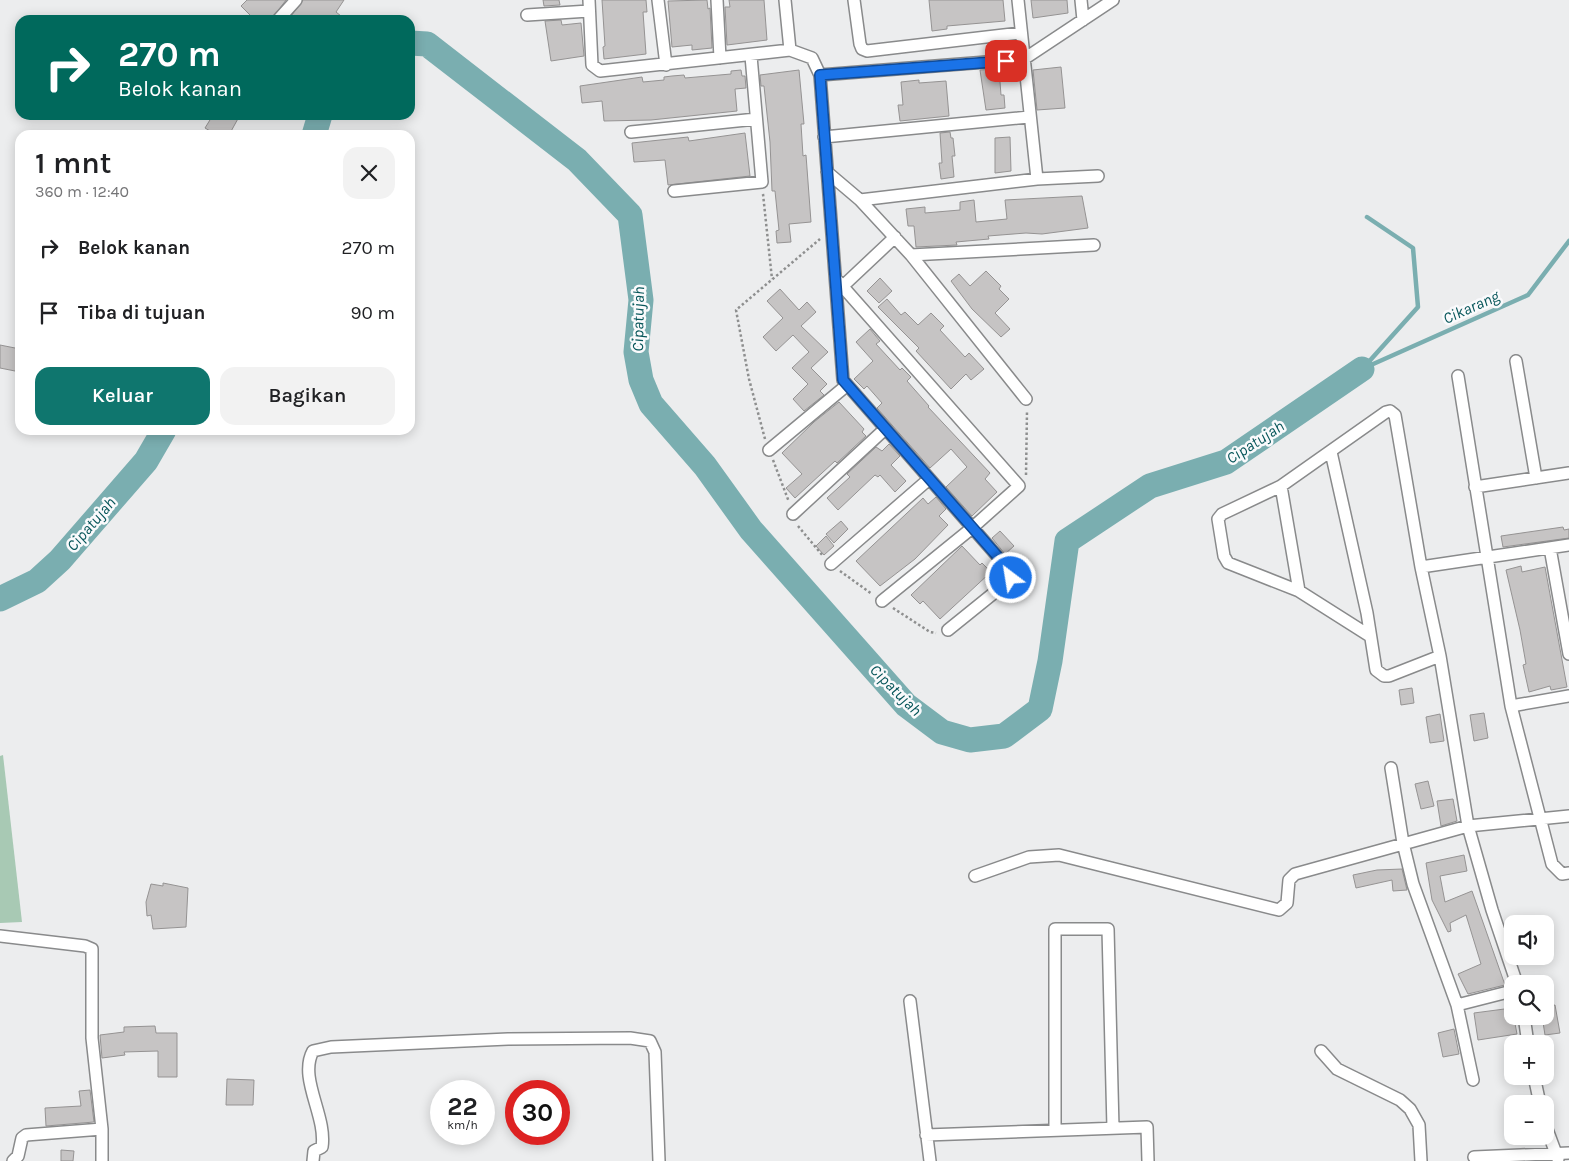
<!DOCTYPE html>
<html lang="id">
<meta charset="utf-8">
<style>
body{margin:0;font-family:Karla,sans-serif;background:#f2f2f2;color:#202124;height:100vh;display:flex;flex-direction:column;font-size:19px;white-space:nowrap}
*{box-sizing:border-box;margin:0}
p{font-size:16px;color:#757577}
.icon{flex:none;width:28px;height:28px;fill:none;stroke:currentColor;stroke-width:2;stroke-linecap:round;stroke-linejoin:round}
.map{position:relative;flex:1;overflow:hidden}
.drawer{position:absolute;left:15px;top:130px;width:400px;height:305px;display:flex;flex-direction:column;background:#fff;border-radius:15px;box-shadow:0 2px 12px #0003}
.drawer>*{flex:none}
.banner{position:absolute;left:15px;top:15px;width:400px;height:105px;border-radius:15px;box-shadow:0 2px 12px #0003;background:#00695c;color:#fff;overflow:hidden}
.fabs{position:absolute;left:1504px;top:915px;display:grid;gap:10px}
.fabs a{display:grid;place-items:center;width:50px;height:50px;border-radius:10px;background:#fff;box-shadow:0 2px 12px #0003;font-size:25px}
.speed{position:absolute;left:430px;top:1080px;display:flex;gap:10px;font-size:25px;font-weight:700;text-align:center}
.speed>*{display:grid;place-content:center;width:65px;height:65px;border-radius:50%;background:#fff;box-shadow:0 2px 12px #0003;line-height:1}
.speed small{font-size:12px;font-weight:400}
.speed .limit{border:8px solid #d22;background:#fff;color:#111}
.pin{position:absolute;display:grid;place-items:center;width:42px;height:42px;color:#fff;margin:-21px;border-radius:10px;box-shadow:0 2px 8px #0006}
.me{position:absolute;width:55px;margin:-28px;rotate:329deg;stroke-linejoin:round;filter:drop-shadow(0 0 4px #0008)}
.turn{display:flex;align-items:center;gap:18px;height:105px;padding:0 20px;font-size:22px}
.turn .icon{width:65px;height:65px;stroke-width:2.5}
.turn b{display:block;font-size:35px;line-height:42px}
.round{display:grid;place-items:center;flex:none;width:52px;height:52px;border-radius:15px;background:#f2f2f2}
.overview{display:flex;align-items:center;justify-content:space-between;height:85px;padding:0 20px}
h1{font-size:30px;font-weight:600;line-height:38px}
.primary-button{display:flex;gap:10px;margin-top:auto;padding:10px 20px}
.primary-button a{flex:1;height:58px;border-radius:15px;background:#0f766e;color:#fff;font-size:20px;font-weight:600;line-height:58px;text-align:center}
.primary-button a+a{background:#f2f2f2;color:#202124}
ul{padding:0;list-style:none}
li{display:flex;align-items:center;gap:15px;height:65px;padding:0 20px}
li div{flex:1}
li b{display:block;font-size:19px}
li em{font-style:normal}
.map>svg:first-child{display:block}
.green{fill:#a8c9b4}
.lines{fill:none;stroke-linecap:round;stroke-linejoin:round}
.stream{stroke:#7aaeb0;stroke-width:4.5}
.river{stroke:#7aaeb0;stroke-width:25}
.building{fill:#c6c4c4;stroke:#959393}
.minor-casing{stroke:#898a8b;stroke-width:14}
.path{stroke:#8e8f8f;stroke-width:2.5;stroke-dasharray:2.5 2.5;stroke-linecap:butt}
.minor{stroke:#fff;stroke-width:11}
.route-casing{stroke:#114b97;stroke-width:12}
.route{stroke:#1a73e8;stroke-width:9}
.labels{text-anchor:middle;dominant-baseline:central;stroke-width:5;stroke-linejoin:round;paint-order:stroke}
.water-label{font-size:16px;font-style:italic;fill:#07565a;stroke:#fafafc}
</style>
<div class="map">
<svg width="1569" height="1161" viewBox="0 0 1569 1161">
<rect width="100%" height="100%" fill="#ecedee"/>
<path class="green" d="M3,755L22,922L0,923V756Z"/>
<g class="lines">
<path class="stream" d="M1365,366L1418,307L1413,248L1367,217
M1362,369L1528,295L1569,241"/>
<path class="river" d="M410,43L427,44L577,160L630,215L641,300L636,352L641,380L651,404L705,466L751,530L906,705L942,732L970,740L1004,736L1040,709L1050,661L1067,541L1150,486L1226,462L1362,369
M314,135L320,115
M0,599L37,581L60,560L146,461L164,430"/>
</g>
<path class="building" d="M247,0H286L271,20H255L241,6Z
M303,0H344L336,12L346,20H288Z
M543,0H559L560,5L544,6Z
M602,0H646L647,12H643L646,54L604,59L603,47L605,46Z
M707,0L708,9L710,8L712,48L692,50V45L672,47L668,1Z
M729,0H764L767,40L727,45L725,7H730Z
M929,0H1003L1005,21L947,26V29L932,31Z
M1031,0H1067L1068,13L1033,18Z
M561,20L562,25L581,23L584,56L551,61L545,21Z
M1061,67L1065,108L1037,110L1033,70Z
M999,69L1001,95H1004L1005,108L986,110L980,70Z
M741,70L742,76H745L746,88L735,89L737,111L651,120L604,121L602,101L582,103L580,86L642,77L643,82L664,80V77L672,76L684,75L685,78L731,74V71Z
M799,70L804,124H801L803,156L806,155L811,222L789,224L791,242L777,243L776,231L779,230L775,191H772L770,142L764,86H761L760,75Z
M919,80V83L946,81L949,116L900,121L898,105H903L901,82Z
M213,115H240L229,135H217L205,128Z
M950,132L951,138H953L955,156H952L954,177L941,179L939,163H942L940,133Z
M745,133L750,176L668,185L665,160L634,162L632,143L688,137L689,141Z
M1010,137L1011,171L995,173V138Z
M1082,196L1088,228L1042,234L1026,233L988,236L989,239L956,242L957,245L916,247L914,226H908L906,209L925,207V213L960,210V202L974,200L976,222L1007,219L1005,200Z
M986,271L1001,286L999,289L1009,299L995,313L1010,329L1001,337L972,309L951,281L959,274L970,286Z
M880,278L892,291L879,303L867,291Z
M780,289L799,310L807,302L816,312L801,326L828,352L811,368L827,384L820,391L824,395L804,411L793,399L808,384L792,368L809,352L793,335L776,351L763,337L783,318L767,301Z
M887,299L901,315L905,312L918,325L931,313L944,326L940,330L965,357L969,353L984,369L971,380L966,374L951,389L916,351L919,348L878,307Z
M870,329L880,341L876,344L900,370L902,368L911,377L907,381L929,406L928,407L990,473L985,479L997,492L972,516L946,487L967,467L951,449L930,468L877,408L882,403L867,386L864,389L854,379L873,361L856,342Z
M0,345L20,349V372L0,368Z
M839,402L864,429L862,432L866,436L837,463L835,461L795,498L786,488L802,474L782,453L814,422Z
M889,444L900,456L891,465L906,481L895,492L880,475L878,477L875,475L838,510L827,498L850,477L847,474L876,447L882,451Z
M936,497L946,509L939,516L948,525L915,559L880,586L856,561L923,498L928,504Z
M841,521L848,529L834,543L826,534Z
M1563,527L1564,530L1569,529V538L1503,547L1501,536Z
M1000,531L1014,546L1005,554L992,538Z
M826,536L834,546L824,555L816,546Z
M962,546L980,565L982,563L991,572L940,619L923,601L920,604L911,595Z
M1521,566L1522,572L1545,567L1567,687L1551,690L1550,686L1529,692L1523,665L1526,664L1520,630L1506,570Z
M1412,688L1414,703L1401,705L1399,690Z
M1484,713L1488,738L1474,741L1470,715Z
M1440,714L1444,741L1430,743L1426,717Z
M1428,781L1434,806L1421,809L1415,784Z
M1453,799L1457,821L1441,826L1437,801Z
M1464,855L1467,871L1440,876L1445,902L1472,891L1505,985L1468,994L1458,974L1481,964L1466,915L1450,923L1451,931L1448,932L1432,900L1426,863Z
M1402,869L1407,890L1393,891L1392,880L1356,888L1353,875L1377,870Z
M163,883L188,888L186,927L153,929L151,915L147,916L146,902L151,884L163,886Z
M1555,1005L1560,1033L1545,1035L1542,1016H1545V1007Z
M1512,1008L1517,1034L1478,1040L1474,1013Z
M155,1026L156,1033H177V1077H158V1051L124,1052L125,1055L102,1058L100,1035L124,1032V1027Z
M1454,1029L1459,1054L1443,1057L1438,1033Z
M227,1079L254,1080L253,1105H226Z
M90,1090L94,1122L46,1126L45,1108L81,1106L79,1091Z
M61,1150L74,1151L73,1161H61Z"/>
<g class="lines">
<defs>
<path id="minor" d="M589,0L592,65L600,71L790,50
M658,0L666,65
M717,0L720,58
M785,0L790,50L812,58L820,75L843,380L1006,566L1011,575L1010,580L948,630
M854,0L860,44L862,49L867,51L1020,33
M1018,0L1037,179
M1081,0L1083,20
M527,15L589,11
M278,20L296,0
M820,75L1024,59L1113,0
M631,132L756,119
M824,137L1029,117
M827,172L860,200L911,255L1026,399
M674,191L762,182L751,56
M860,200L1037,179L1098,176
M911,255L1094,245
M836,279L1019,486L972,528L882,601
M843,286L895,237
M1516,361L1536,478
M1458,376L1511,706L1552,864L1562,874L1569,873
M769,450L846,386
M1331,452L1367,613L1376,670L1384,676H1389L1440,656
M1281,486L1299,591
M1475,487L1569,473
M793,514L885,429
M1550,548L1569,654
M831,564L929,479
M1421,567L1569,545
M1370,636L1299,591L1228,563L1224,556L1218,519L1222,514L1281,486L1386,412L1390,411L1395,415L1421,567L1440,656L1468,826L1492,910L1517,984
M1511,706L1569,696
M1391,768L1403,843L1413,884L1457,1005L1473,1080
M975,876L1029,857L1059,855L1279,910L1287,903L1289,880L1295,874L1468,826L1569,816
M0,936L85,946L92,949V1038L102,1129V1161
M910,1001L930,1161
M1457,1005L1512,991
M1524,1016L1528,1044
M1321,1051L1337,1069L1400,1100L1410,1109L1419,1125L1421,1161
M1534,1076L1540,1104
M1545,1124L1558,1159
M1055,1130V929H1108L1113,1128
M926,1135L1147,1127L1148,1161
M1474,1157L1569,1153
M13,1161L18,1156L22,1138L26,1135L102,1129
M313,1161L314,1151L322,1147C327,1116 298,1078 313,1051L331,1047L508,1039L630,1038L650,1041L655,1052L659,1161"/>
</defs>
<use href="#minor" class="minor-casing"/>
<path class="path" d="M763,194L772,279
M765,439L749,379L736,310L820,239
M773,460L789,502
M1026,475L1027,411
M798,526L823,556
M840,571L872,594
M893,608L930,632L936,633"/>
<use href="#minor" class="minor"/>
</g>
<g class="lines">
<defs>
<path id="route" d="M1006,61L820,75L843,380L1006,566L1011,578"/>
</defs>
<use href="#route" class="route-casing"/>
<use href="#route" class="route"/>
</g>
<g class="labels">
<g class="water-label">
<text transform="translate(1471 307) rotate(-24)">Cikarang</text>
<text transform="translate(638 319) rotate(-89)">Cipatujah</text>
<text transform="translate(1255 442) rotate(-33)">Cipatujah</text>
<text transform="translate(91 524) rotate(-49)">Cipatujah</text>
<text transform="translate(896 690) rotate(45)">Cipatujah</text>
</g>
</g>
</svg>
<div class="fabs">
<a><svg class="icon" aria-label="sound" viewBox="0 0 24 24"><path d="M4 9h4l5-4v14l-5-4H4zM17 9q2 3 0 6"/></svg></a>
<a><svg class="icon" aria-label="search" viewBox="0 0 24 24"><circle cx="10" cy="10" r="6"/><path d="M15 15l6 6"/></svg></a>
<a>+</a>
<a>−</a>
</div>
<div class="speed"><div>22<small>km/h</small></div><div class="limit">30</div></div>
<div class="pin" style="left:1006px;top:61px;background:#d93025"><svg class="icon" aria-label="arrive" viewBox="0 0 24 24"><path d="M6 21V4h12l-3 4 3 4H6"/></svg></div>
<svg class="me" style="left:1011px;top:578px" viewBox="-20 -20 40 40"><circle r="17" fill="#1a73e8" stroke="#fff" stroke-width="3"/><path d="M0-11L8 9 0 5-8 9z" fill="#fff"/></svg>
<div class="banner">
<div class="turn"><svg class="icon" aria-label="right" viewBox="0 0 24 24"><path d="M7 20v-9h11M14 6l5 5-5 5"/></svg><div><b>270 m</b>Belok kanan</div></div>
</div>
<section class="drawer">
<div class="overview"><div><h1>1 mnt</h1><p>360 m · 12:40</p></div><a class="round"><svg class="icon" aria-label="close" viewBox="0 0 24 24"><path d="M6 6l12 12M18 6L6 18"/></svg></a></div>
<ul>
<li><svg class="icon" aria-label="right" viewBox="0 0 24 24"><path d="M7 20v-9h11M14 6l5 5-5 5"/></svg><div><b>Belok kanan</b></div><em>270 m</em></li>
<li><svg class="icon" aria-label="arrive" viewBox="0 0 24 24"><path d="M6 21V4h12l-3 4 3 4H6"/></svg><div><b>Tiba di tujuan</b></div><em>90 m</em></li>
</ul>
<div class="primary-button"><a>Keluar</a><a>Bagikan</a></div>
</section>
</div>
